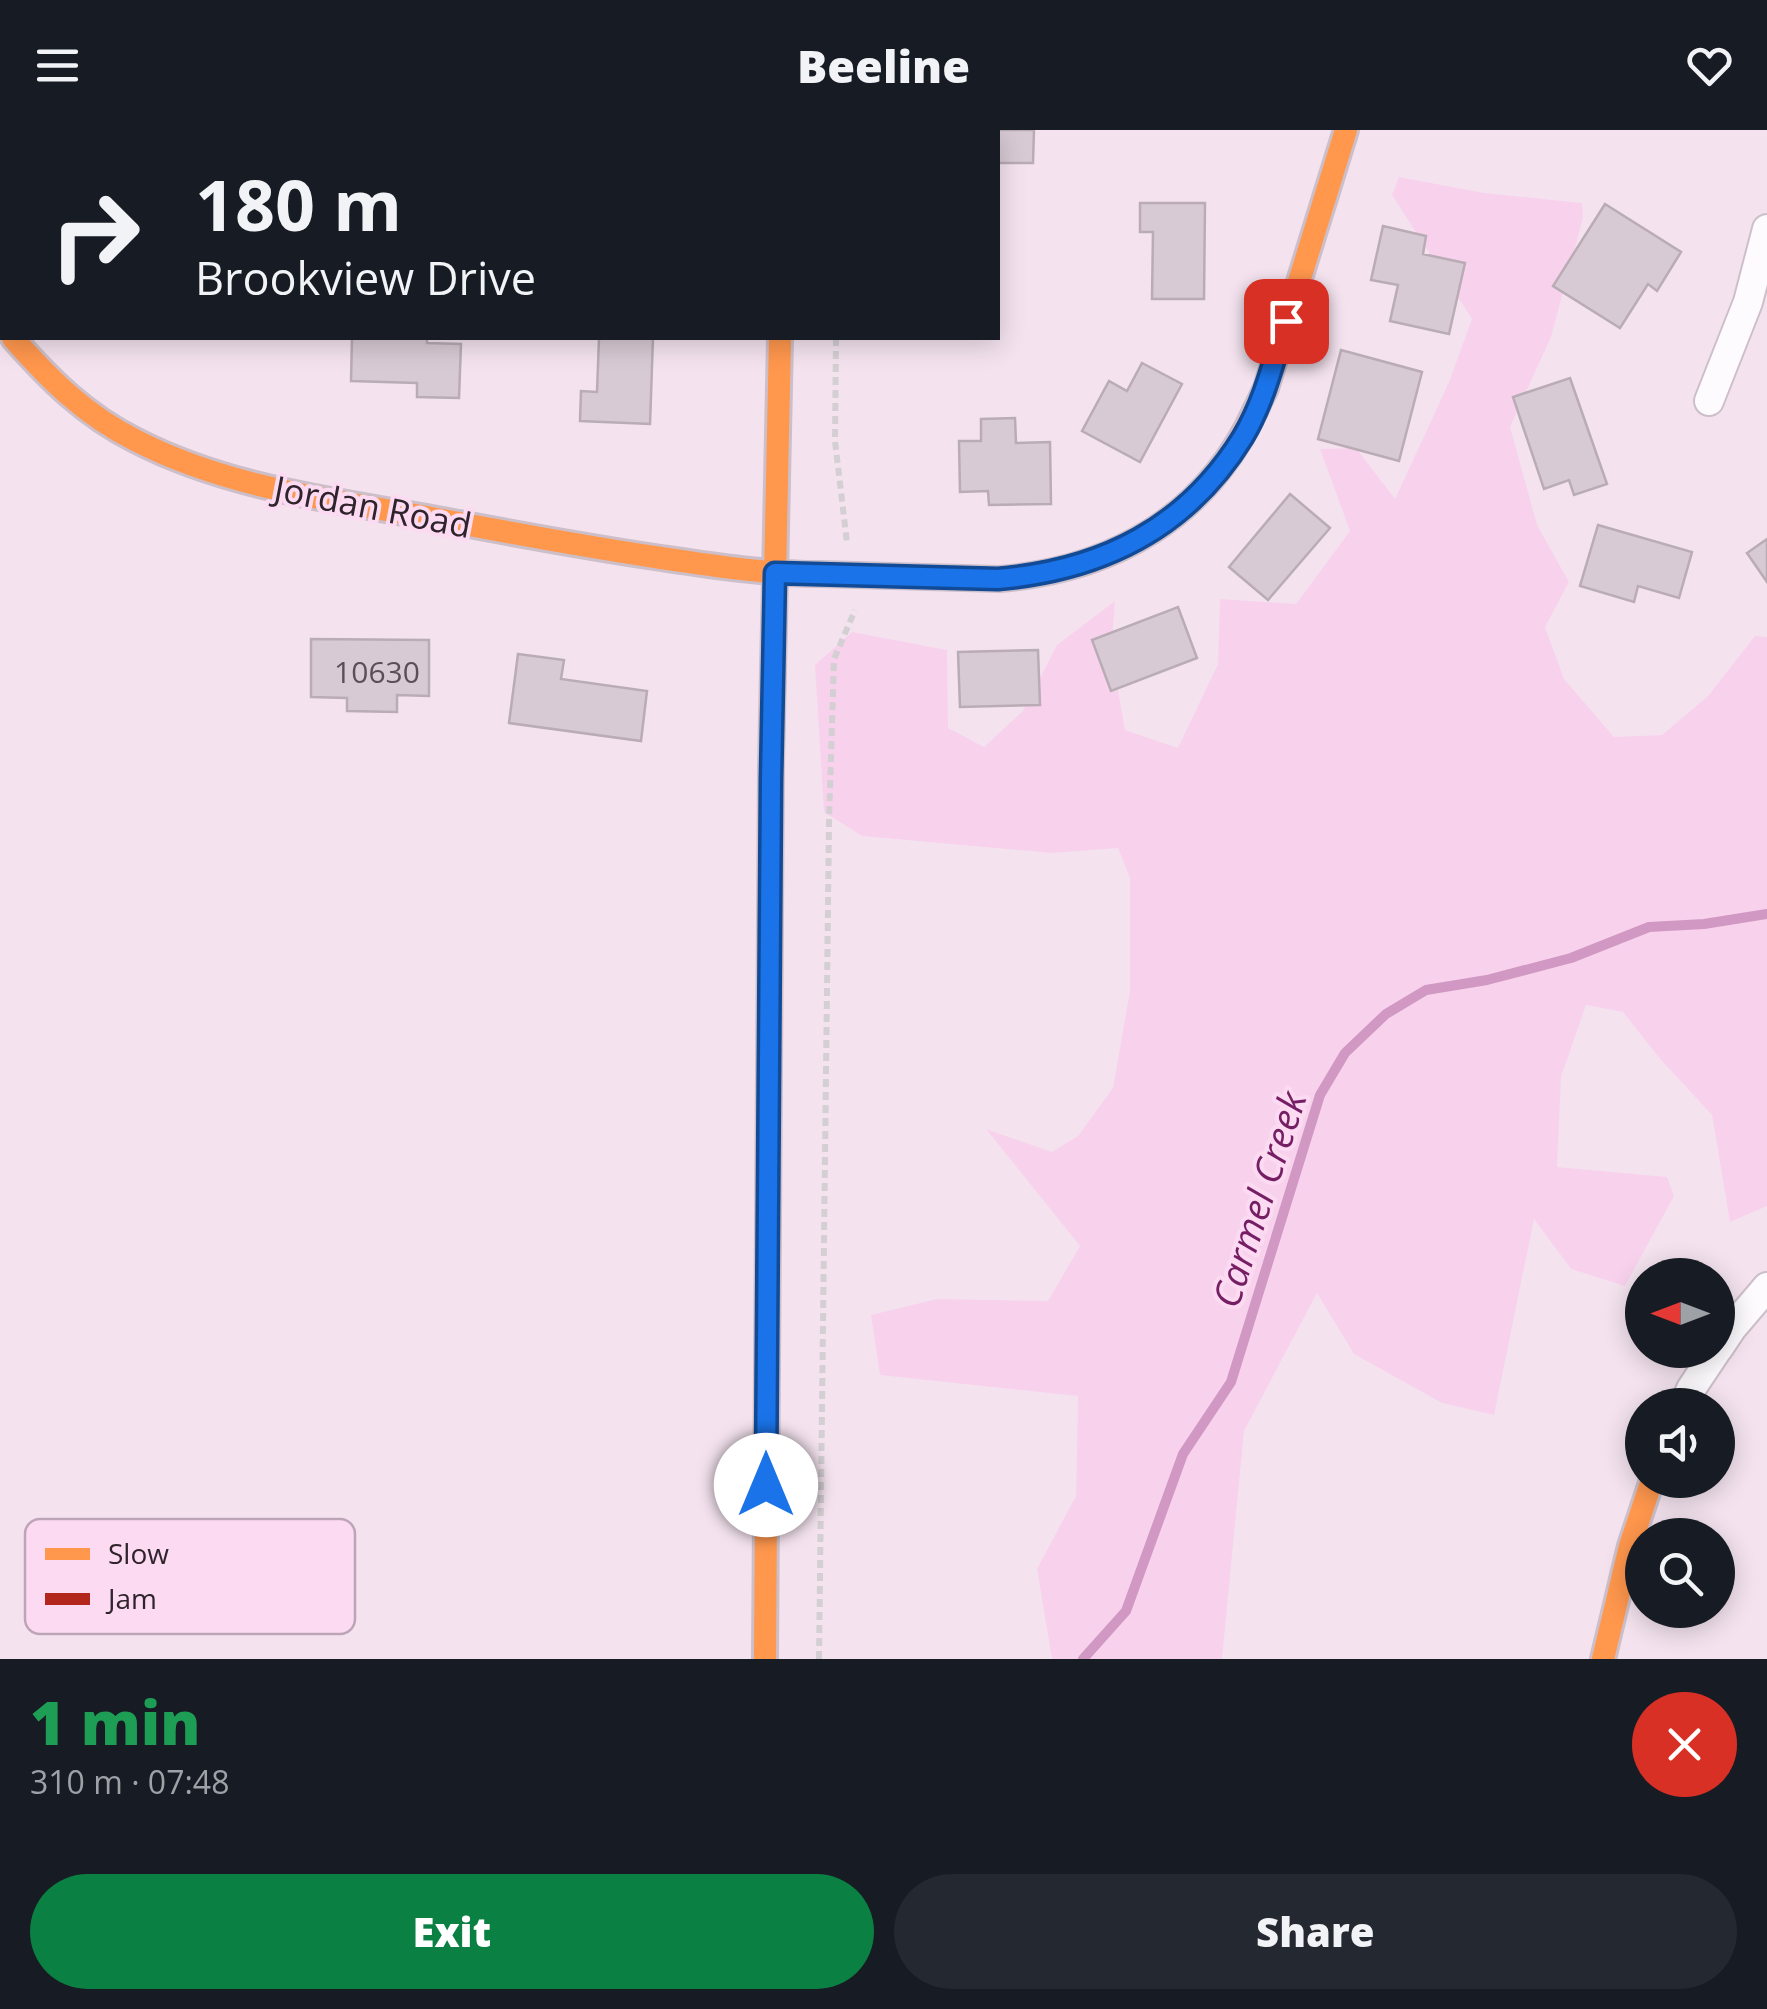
<!DOCTYPE html>
<meta charset="utf-8">
<style>
body{margin:0;font-family:"Open Sans",sans-serif;background:#242831;color:#f1f3f6;height:100vh;display:flex;flex-direction:column;font-size:38px;white-space:nowrap}
*{box-sizing:border-box;margin:0}
p{font-size:32px;color:#9ea1a6}
.icon{flex:none;width:55px;height:55px;fill:none;stroke:currentColor;stroke-width:2;stroke-linecap:round;stroke-linejoin:round}
.map{position:relative;height:1529px;overflow:hidden}
.details{display:flex;flex-direction:column;background:#171b24;flex:1}
.details>*{flex:none}
.guide{position:absolute;left:0px;top:0px;width:1000px;height:210px;box-shadow:0 5px 25px #0003;background:#171b24;color:#f1f3f6;overflow:hidden}
.needle{width:65px;rotate:270deg}
.buttons{position:absolute;left:1625px;top:1128px;display:grid;gap:20px}
.buttons a{display:grid;place-items:center;width:110px;height:110px;border-radius:50%;background:#171b24;box-shadow:0 5px 25px #0003;font-size:50px}
.pin{position:absolute;display:grid;place-items:center;width:85px;height:85px;color:#fff;margin:-42px;border-radius:20px;box-shadow:0 5px 15px #0006}
.me{position:absolute;width:110px;margin:-55px;rotate:0deg;stroke-linejoin:round;filter:drop-shadow(0 0 8px #0008)}
.turn{display:flex;align-items:center;gap:35px;height:210px;padding:0 30px;font-size:45px}
.turn .icon{width:130px;height:130px;stroke-width:2.5}
.turn b{display:block;font-size:70px;line-height:85px}
.round{display:grid;place-items:center;flex:none;width:105px;height:105px;border-radius:52px;background:#242831}
.summary{display:flex;align-items:center;justify-content:space-between;height:170px;padding:0 30px}
h1{font-size:60px;font-weight:800;line-height:75px;color:#1e9e55}
.primary-button{display:flex;gap:20px;margin-top:auto;padding:20px 30px}
.primary-button a{flex:1;height:115px;border-radius:60px;background:#0b8043;color:#fff;font-size:40px;font-weight:800;line-height:115px;text-align:center}
.primary-button a+a{background:#242831;color:#f1f3f6}
header{display:flex;justify-content:space-between;align-items:center;height:130px;padding:0 30px;background:#171b24;font-size:45px;font-weight:800}
.map>svg:first-child{display:block}
.green{fill:#f8d2ed}
.lines{fill:none;stroke-linecap:round;stroke-linejoin:round}
.stream{stroke:#d098c2;stroke-width:10}
.building{fill:#d8cad4;stroke:#b9acb5;stroke-width:2.5}
.street-casing{stroke:#cdbfc9;stroke-width:32}
.slow-casing{stroke:#cdbfc9;stroke-width:28}
.jam-casing{stroke:#cdbfc9;stroke-width:28}
.path{stroke:#d4cfd2;stroke-width:6;stroke-dasharray:8 5;stroke-linecap:butt}
.street{stroke:#fdfbfd;stroke-width:28}
.slow{stroke:#ff974d;stroke-width:22}
.jam{stroke:#b3261e;stroke-width:22}
.route-casing{stroke:#114b97;stroke-width:25}
.route{stroke:#1a73e8;stroke-width:18}
.labels{text-anchor:middle;dominant-baseline:central;stroke-width:8;stroke-linejoin:round;paint-order:stroke}
.number-label{font-size:30px;fill:#5b4e58}
.street-label{font-size:35px;fill:#2f232c;stroke:#fcdbf2}
.water-label{font-size:38px;font-style:italic;fill:#751e64;stroke:#fcdbf2}
.key{fill:#fcdbf2;stroke:#bea4b7;stroke-width:2.5}
.key-label{font-size:28px;fill:#2f232c}
</style>
<header><svg class="icon" aria-label="menu" viewBox="0 0 24 24"><path d="M4 6h16M4 12h16M4 18h16"/></svg>Beeline<svg class="icon" aria-label="heart" viewBox="0 0 24 24"><path d="M12 20l-8-8c-3-5 5-10 8-4 3-6 11-1 8 4z"/></svg></header>
<div class="map">
<svg width="1767" height="1529" viewBox="0 0 1767 1529">
<rect width="100%" height="100%" fill="#f4e3ef"/>
<path class="green" d="M1399,47L1484,63L1582,73L1583,88L1551,207L1510,297L1537,395L1569,452L1545,497L1564,549L1614,607L1662,605L1708,566L1755,506L1767,507V1076L1730,1092L1712,985L1661,930L1623,882L1586,875L1561,947L1557,1037L1667,1047L1674,1066L1625,1156L1571,1139L1534,1089L1494,1285L1442,1273L1354,1224L1317,1163L1244,1301L1222,1529H1052L1037,1439L1076,1366L1078,1266L880,1245L871,1185L937,1169L1048,1171L1080,1116L986,999L1052,1022L1078,1006L1113,958L1130,861V748L1118,718L1051,723L862,706L824,682L815,535L852,502L947,520L948,598L984,617L1023,581L1057,515L1115,471L1111,521L1125,600L1178,618L1218,534L1220,469L1296,474L1350,401L1320,319L1356,318L1395,369L1449,252L1472,189L1392,65Z"/>
<g class="lines">
<path class="stream" d="M1083,1529L1126,1481L1183,1324L1231,1252L1320,965L1345,923L1386,884L1426,860L1487,850L1571,828L1649,797L1704,794L1767,784"/>
</g>
<path class="building" d="M976,0H1034L1033,33H998V2H976Z
M1140,73H1205L1204,169H1152L1153,102H1140Z
M1605,74L1681,122L1657,161L1648,154L1620,198L1553,156Z
M1383,96L1426,106L1423,124L1465,133L1449,204L1390,191L1398,155L1371,150Z
M352,208H427V213L461,214L459,268L417,267V253L351,251Z
M599,208H653L650,294L580,291L581,261L597,262Z
M1341,220L1422,242L1399,331L1318,309Z
M1142,233L1182,254L1140,332L1082,301L1109,251L1127,261Z
M1570,248L1607,354L1574,365L1569,350L1544,359L1513,267Z
M1015,288L1016,313L1050,312L1051,374L989,375L988,361L960,362L959,311H981V289Z
M1290,364L1330,398L1268,470L1229,437Z
M1598,395L1692,422L1679,468L1638,456L1634,472L1580,456Z
M1767,409V452L1747,423Z
M1178,477L1197,528L1111,561L1092,510Z
M311,509L429,510V566L397,565V582L347,581V568L311,567Z
M1038,520L1040,575L960,577L958,522Z
M518,524L564,530L561,549L647,561L641,611L509,593Z"/>
<g class="lines">
<defs>
<path id="street" d="M1709,271L1748,172L1767,99
M1718,1219L1732,1198L1767,1157
M1684,1275L1691,1259L1717,1220"/>
<path id="slow" d="M783,0V2
M13,208C49,249 85,285 135,310C229,359 340,371 443,390C516,404 588,417 661,428C714,436 766,444 820,444
M1255,281L1266,258L1346,0
M771,636L780,208
M765,1529L768,1092
M1603,1529L1630,1416L1652,1350"/>
<path id="jam" d="M820,444L999,449C1113,440 1206,387 1255,281
M768,1092L771,636"/>
</defs>
<use href="#street" class="street-casing"/>
<use href="#slow" class="slow-casing"/>
<use href="#jam" class="jam-casing"/>
<path class="path" d="M837,2V0
M836,208L835,311L847,413
M819,1529L829,692L834,529L855,480"/>
<use href="#street" class="street"/>
<use href="#slow" class="slow"/>
<use href="#jam" class="jam"/>
</g>
<g class="lines">
<defs>
<path id="route" d="M766,1355L771,650L775,443L998,449C1103,440 1187,398 1243,307C1264,272 1274,230 1286,191"/>
</defs>
<use href="#route" class="route-casing"/>
<use href="#route" class="route"/>
</g>
<g class="labels">
<g class="number-label">
<text x="377" y="541">10630</text>
</g>
<g class="street-label">
<text transform="translate(373 376) rotate(11)">Jordan Road</text>
</g>
<g class="water-label">
<text transform="translate(1258 1069) rotate(-72)">Carmel Creek</text>
</g>
</g>
<rect x="25" y="1389" width="330" height="115" rx="15" class="key"/>
<rect x="45" y="1418" width="45" height="12" fill="#ff974d"/>
<rect x="45" y="1463" width="45" height="12" fill="#b3261e"/>
<g class="key-label">
<text x="108" y="1434">Slow</text>
<text x="108" y="1479">Jam</text>
</g>
</svg>
<div class="buttons">
<a><svg class="needle" viewBox="-14 -14 28 28"><path d="M0-13l5 13h-10z" fill="#e53935"/><path d="M0 13l5-13h-10z" fill="#9ea1a6"/></svg></a>
<a><svg class="icon" aria-label="sound" viewBox="0 0 24 24"><path d="M4 9h4l5-4v14l-5-4H4zM17 9q2 3 0 6"/></svg></a>
<a><svg class="icon" aria-label="search" viewBox="0 0 24 24"><circle cx="10" cy="10" r="6"/><path d="M15 15l6 6"/></svg></a>
</div>
<div class="pin" style="left:1286px;top:191px;background:#d93025"><svg class="icon" aria-label="arrive" viewBox="0 0 24 24"><path d="M6 21V4h12l-3 4 3 4H6"/></svg></div>
<svg class="me" style="left:766px;top:1355px" viewBox="-20 -20 40 40"><circle r="19" fill="#fff"/><path d="M0-13L10 11 0 6-10 11z" fill="#1a73e8"/></svg>
<div class="guide">
<div class="turn"><svg class="icon" aria-label="right" viewBox="0 0 24 24"><path d="M7 20v-9h11M14 6l5 5-5 5"/></svg><div><b>180 m</b>Brookview Drive</div></div>
</div>
</div>
<section class="details">
<div class="summary"><div><h1>1 min</h1><p>310 m · 07:48</p></div><a class="round" style="background:#d93025;color:#fff"><svg class="icon" aria-label="close" viewBox="0 0 24 24"><path d="M6 6l12 12M18 6L6 18"/></svg></a></div>
<div class="primary-button"><a>Exit</a><a>Share</a></div>
</section>
